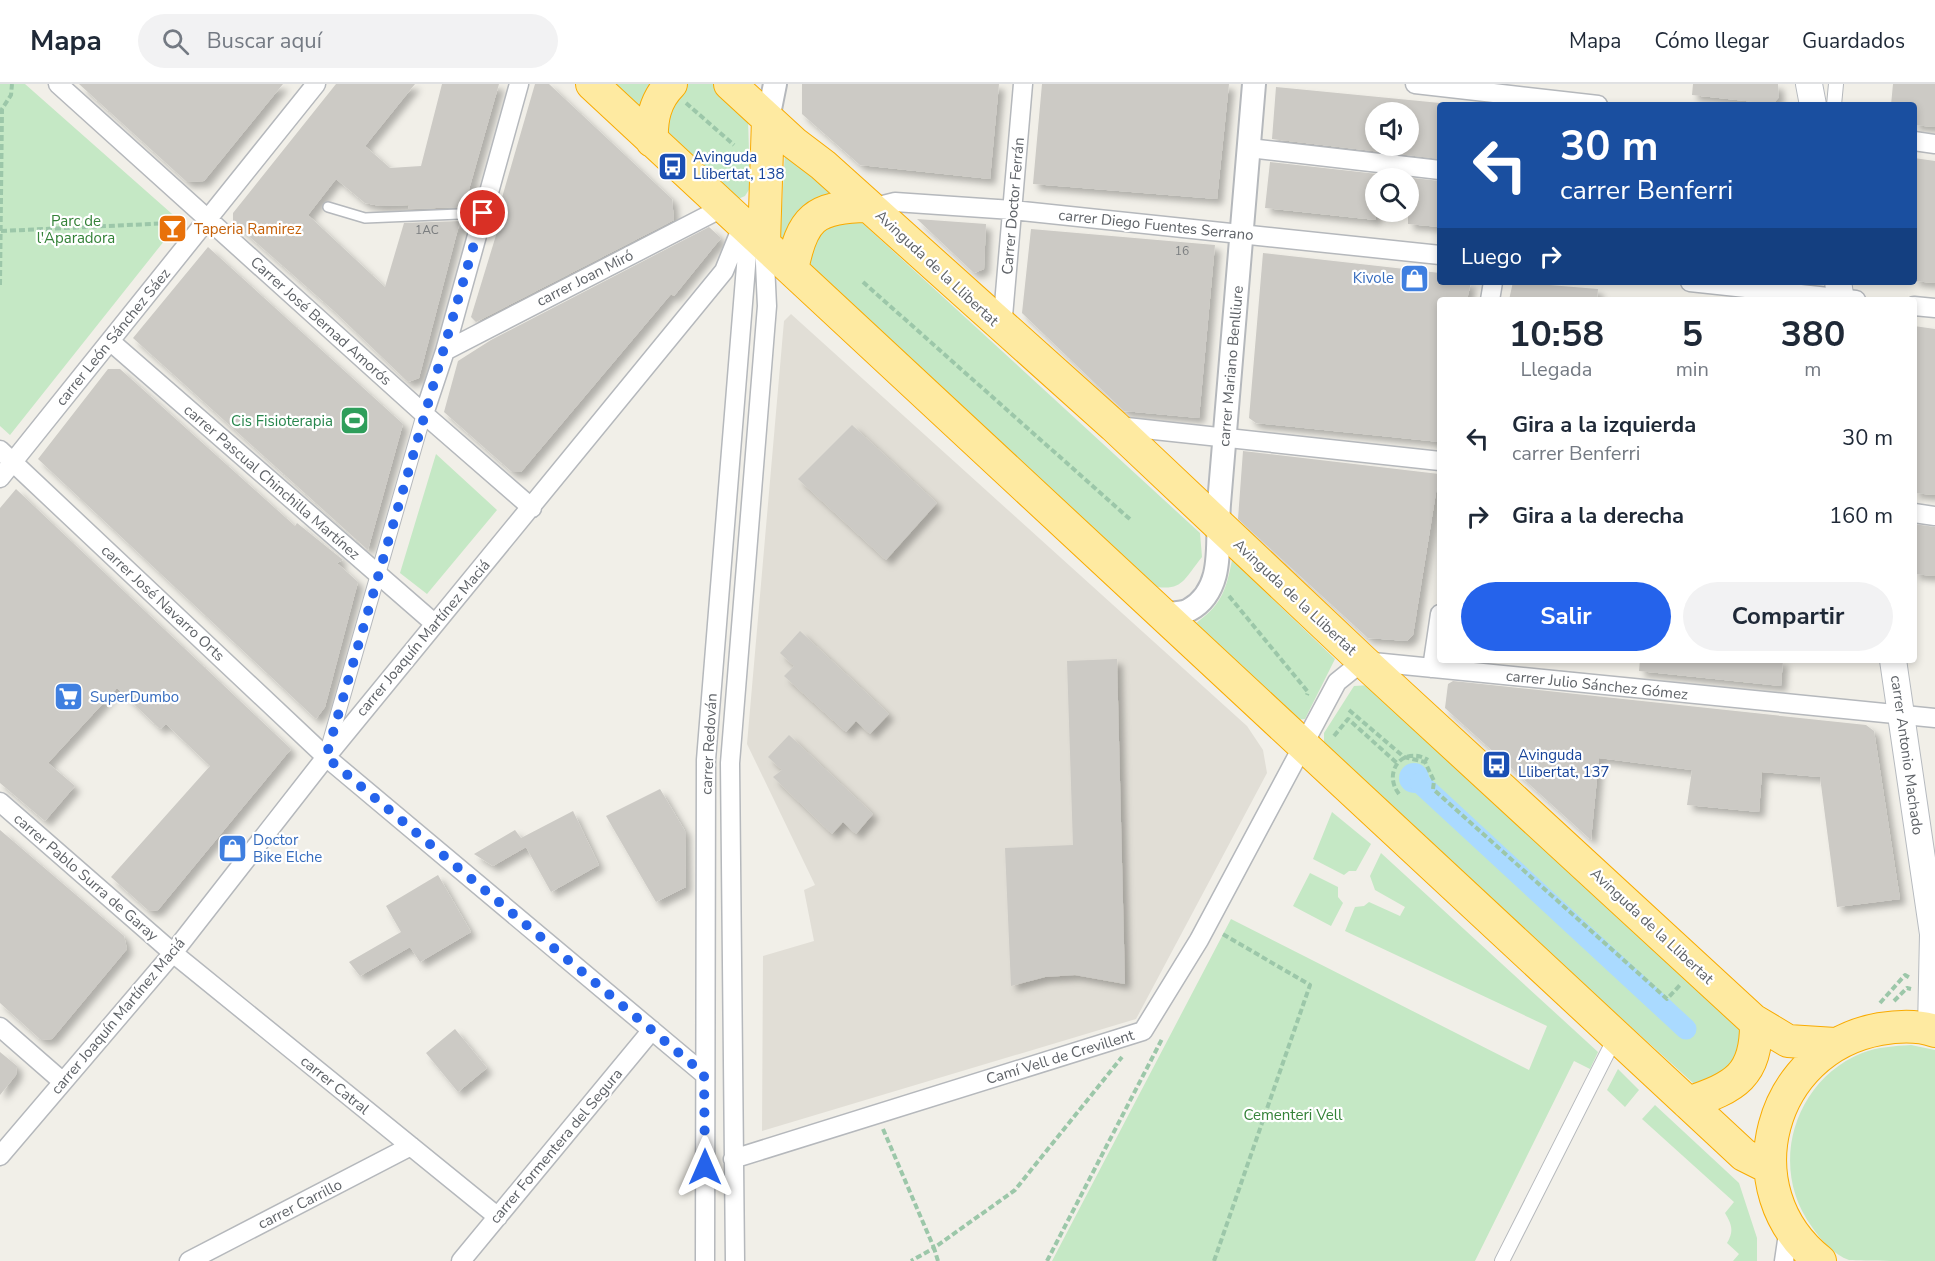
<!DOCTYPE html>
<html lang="es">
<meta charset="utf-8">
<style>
body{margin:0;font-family:"Nunito Sans",sans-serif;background:#f2f2f3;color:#1f2937;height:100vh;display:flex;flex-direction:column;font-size:22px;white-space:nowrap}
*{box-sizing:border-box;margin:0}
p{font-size:20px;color:#747a83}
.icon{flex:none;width:33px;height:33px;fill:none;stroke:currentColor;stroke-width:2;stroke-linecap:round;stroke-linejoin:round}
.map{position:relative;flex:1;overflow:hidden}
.panel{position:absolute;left:1437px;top:213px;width:480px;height:366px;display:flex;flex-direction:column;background:#fff;border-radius:6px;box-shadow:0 3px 9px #0003}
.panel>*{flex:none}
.guide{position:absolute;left:1437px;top:18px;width:480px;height:183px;border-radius:6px;box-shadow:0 3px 9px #0003;background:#1a4fa0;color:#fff;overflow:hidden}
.buttons{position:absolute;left:1365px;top:18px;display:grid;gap:12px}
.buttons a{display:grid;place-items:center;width:54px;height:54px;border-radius:50%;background:#fff;box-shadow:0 3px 9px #0003;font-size:30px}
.pin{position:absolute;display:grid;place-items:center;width:51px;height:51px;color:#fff;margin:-26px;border:3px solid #fff;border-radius:50%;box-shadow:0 2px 6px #0007}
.me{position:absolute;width:66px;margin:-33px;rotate:0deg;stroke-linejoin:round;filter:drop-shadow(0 0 4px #0008)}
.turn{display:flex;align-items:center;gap:21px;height:126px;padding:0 24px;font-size:27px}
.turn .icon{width:78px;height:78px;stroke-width:2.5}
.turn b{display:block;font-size:42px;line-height:51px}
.then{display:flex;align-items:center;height:57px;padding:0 24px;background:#0003;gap:12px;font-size:22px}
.eta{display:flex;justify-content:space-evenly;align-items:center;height:102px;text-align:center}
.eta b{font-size:36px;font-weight:700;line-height:42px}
.action{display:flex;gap:12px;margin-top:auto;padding:12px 24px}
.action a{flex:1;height:69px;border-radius:36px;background:#2563eb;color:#fff;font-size:24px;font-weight:700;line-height:69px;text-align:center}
.action a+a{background:#f2f2f3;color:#1f2937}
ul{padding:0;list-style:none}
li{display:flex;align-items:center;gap:18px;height:78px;padding:0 24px}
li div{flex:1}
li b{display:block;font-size:22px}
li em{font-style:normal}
header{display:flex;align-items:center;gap:36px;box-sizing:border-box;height:84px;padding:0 30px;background:#fff;border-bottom:2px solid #e0e1e3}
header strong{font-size:28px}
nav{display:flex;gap:33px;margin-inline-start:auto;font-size:21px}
.search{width:420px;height:54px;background:#f2f2f3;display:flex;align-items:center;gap:15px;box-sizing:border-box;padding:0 21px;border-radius:33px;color:#747a83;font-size:22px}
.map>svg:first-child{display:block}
.education{fill:#e1ded6}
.green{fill:#c5e8c5}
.water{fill:#aadaff}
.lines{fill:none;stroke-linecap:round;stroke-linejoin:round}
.canal{stroke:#aadaff;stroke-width:21}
.building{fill:#cccac5;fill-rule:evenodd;filter:url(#shadow)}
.service-casing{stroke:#b5b8bc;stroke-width:12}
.pedestrian-casing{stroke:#b5b8bc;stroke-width:16}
.minor-casing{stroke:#b5b8bc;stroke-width:21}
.tertiary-casing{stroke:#b5b8bc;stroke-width:26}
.secondary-casing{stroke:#b6babf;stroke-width:28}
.trunk-casing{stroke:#f9ab00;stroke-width:34}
.path{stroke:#9cc7a9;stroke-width:4;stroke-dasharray:6 3;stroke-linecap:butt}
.service{stroke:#fff;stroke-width:9}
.pedestrian{stroke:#fff;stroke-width:14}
.minor{stroke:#fff;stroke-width:18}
.tertiary{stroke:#fff;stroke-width:22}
.secondary{stroke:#fff;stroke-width:26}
.trunk{stroke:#feeaa1;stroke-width:32}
.route{stroke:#2563eb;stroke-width:10;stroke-dasharray:0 18}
.labels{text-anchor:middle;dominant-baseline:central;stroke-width:4.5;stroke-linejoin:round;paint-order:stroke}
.number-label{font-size:12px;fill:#7a7d7f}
.transit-label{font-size:15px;fill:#164399;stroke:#fff;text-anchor:start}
.street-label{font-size:15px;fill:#5f6368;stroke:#fff}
.park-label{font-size:15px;fill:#348238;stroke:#fff}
.food-label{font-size:15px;fill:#c56008;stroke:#fff;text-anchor:start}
.shop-label{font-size:15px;fill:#366cbe;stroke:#fff;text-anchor:start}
.leisure-label{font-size:15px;fill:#27864d;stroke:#fff;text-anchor:end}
</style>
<header>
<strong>Mapa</strong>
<div class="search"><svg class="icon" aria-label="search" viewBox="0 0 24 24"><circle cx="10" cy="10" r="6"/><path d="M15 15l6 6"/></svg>Buscar aquí</div>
<nav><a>Mapa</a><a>Cómo llegar</a><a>Guardados</a></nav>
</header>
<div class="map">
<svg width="1935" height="1177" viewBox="0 0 1935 1177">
<defs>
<filter id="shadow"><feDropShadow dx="5.5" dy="5.5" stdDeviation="3" flood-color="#0004"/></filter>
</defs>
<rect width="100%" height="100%" fill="#f1efe8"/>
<path class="education" d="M791,230L1247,642L1263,666L1267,689L1136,935L762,1047L763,872L814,857L804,806L815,801L747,660L784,237Z"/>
<path class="green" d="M0,0H25L180,137L10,351L0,342Z
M606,0H663L644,34Z
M683,0H716L748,34L750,104L745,112L738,115L663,53L660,28Z
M785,66L842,115L780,161Z
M857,134L1200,449L1202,473C1182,498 1182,509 1147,501L812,192L804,173L820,136Z
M436,370L497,426L427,510L400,489Z
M1232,476L1335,575L1305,635L1294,636L1193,541C1220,523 1226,508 1232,476Z
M1371,601L1745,948L1752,963L1715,1002L1693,999L1324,665V649L1354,602Z
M1332,728L1371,760L1356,787H1349L1344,791L1313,775Z
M1381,769L1598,968L1590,985L1574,977L1475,1177H1052L1231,835L1529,986L1547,942L1345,847L1355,823L1364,822L1369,818L1400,832L1405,823L1375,806L1370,792Z
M1310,789L1338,803V813L1343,819L1331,842L1293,822Z
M1911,961L1935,966V1177C1918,1177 1862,1177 1849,1176C1834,1171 1821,1156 1812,1143C1768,1084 1793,997 1862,969C1878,963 1894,962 1911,961Z
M1618,985L1639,1006L1625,1023L1607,1006Z
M1655,1021L1739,1099L1757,1154V1177H1733L1739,1170L1727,1159C1734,1147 1732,1141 1725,1129L1734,1118L1642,1035Z"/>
<path class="water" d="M1399 694a15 15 0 1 1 30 0a15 15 0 1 1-30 0Z"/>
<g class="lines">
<path class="canal" d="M1420,699L1686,945"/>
</g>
<path class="building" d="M79,0H283L204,97L187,98Z
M336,0H415L365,62L390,84L421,82L442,0H499L464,123L408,125L409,121L380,122L365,119L336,95L308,131L385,203L404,139L460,137L419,294L408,298L334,227L233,138V129Z
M535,0H549L672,115L674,136L476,238L471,233L497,148H492Z
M802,0H999L990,95L860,81L802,30Z
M1042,0H1229L1217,115L1033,100Z
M1693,0H1778L1779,13L1773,20L1692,11Z
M1893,0H1935V43L1914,41V21H1891Z
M1276,3L1440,19V75L1272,55ZM1376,28H1408V62H1376Z
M1914,74L1935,77V199L1914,197Z
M1270,78L1440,97V143L1408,140V94H1376V136L1265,124Z
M917,135L986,140L984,185L974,189Z
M709,143L721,154L674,212L671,210L521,388H512L444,328L458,277L491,256Z
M1031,145L1215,161L1199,334L1124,327L1022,229Z
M208,163L403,340L368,466L133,254Z
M1263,169L1440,189V198H1471L1467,216H1440V358L1256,339L1249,334Z
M1513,198L1598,205L1597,216H1509Z
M1914,242L1935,245V411L1914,409Z
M108,285H120L295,442L297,439L343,476L337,479L358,498L325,623L316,635L38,375Z
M852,341L937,419L886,476L798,395Z
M1243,367L1439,390L1413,551L1407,557L1368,554L1238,435Z
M16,405L291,665L158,826L149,827L111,793L210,682L166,640L160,645L117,604L48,679L75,702L45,737L0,699V424Z
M1914,440L1935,443V492L1914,490Z
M800,547L889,630L870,650L856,637L846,648L784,592L794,582L780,569Z
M1117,575L1125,900L1075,891L1045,893L1011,902L1005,764L1073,761L1067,577Z
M1640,576H1783L1781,602L1639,587Z
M1453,597L1866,641L1874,647L1900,815L1837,823L1820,693L1762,688L1759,728L1687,721L1692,686L1599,674L1591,756L1445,624L1448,600Z
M789,651L873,730L856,750L843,738L832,750L773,693L782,686L768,673Z
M660,705L685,747L686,803L656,818L606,732Z
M573,727L599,781L551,808L526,763L493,782L474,770L515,746L521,754Z
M0,746L124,852L127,865L52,955L41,956L0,919Z
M438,791L471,848L420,878L410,863L360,892L349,878L401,848L386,822Z
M455,945L487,984L458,1008L426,969Z
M0,968L17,982L16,991L0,1011Z"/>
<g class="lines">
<defs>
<path id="service" d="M328,123L365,134L483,129"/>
<path id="pedestrian" d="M1834,21L1836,0
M327,668L424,330
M1502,1177L1616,952"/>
<path id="minor" d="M58,0L424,330L532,424
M1415,0L1598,21
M1914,57L1935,60
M1249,64L1440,86
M871,124L895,118L1012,126L1440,171
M1690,198L1856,216
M1490,216L1493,198
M1914,222L1935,224
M1002,244L1023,0
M110,257L434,539
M445,267L724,123
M424,330L445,267L519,0
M1117,342L1440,377
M0,366L326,673L704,990
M0,394L316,0
M1914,429L1935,432
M1432,584L1440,530
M0,718L173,869L498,1133
M0,943L63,998
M0,1072L173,869L326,673L724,187L743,140
M733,1075L1143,947L1199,856L1337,598L1363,577L1935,634
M189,1177L411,1062
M461,1177L652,946
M705,1177L706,676L749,145
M735,1177L730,679L767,222L764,158
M1784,1177L1789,1143"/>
<path id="tertiary" d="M768,35L775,0
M1162,530C1170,529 1182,530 1189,526C1227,505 1216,455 1219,420L1254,0"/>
<path id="secondary" d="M1809,0L1813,21
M1838,198L1841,216
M1893,576L1933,850L1931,945"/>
<path id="trunk" d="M592,0L1744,1071L1770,1084
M730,0L794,59L823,81L1114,342L1363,577L1753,936L1788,957L1835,960
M652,57C651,35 655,16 671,0
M764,158L768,35
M792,186C802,134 814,123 867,122
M1688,1019C1735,1003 1757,992 1756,938
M1820,1177C1730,1106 1769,965 1880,945C1898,942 1918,941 1935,947"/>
</defs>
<use href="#service" class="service-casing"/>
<use href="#pedestrian" class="pedestrian-casing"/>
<use href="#minor" class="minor-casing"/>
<use href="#tertiary" class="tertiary-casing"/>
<use href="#secondary" class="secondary-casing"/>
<use href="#trunk" class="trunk-casing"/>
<path class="path" d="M686,19L734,61
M1,147L172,139L177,144
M863,198L1132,437
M0,201L2,25L11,11L12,0
M1229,512L1308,608L1307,611
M1349,626L1404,673L1425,678L1434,697L1433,705L1667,915L1680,901
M1334,652L1348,635L1397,679
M1399,710C1382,688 1403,661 1428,676
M1894,917L1907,904L1911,905
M1880,919L1905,891L1910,894
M883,1045L934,1164L911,1177
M938,1177L934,1164L1015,1106L1122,973
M1047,1177L1162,955
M1214,1177L1310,901L1221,849"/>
<use href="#service" class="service"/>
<use href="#pedestrian" class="pedestrian"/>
<use href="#minor" class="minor"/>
<use href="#tertiary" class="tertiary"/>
<use href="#secondary" class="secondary"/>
<use href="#trunk" class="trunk"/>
</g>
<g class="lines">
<path class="route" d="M483,129L326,673L704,990L705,1083"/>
</g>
<defs>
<symbol id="bus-square" viewBox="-11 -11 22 22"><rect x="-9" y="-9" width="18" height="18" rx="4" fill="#1a4fb4" stroke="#fff"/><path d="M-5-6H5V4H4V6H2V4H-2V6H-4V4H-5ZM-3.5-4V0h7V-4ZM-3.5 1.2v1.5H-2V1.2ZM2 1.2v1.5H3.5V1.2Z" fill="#fff"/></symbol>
<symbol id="bar-square" viewBox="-11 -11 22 22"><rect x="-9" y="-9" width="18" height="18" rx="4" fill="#e8710a" stroke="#fff"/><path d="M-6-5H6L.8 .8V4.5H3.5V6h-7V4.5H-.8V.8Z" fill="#fff"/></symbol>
<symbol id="shop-square" viewBox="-11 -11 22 22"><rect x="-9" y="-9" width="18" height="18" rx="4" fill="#3f7fe0" stroke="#fff"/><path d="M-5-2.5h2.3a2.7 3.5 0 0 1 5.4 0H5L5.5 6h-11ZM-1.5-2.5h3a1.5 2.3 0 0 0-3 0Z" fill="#fff"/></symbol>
<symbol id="stadium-square" viewBox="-11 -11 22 22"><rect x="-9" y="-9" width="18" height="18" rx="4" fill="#2e9e5b" stroke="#fff"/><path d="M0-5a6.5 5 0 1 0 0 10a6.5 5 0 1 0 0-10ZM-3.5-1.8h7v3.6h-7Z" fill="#fff"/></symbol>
<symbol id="supermarket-square" viewBox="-11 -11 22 22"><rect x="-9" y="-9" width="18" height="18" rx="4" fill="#3f7fe0" stroke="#fff"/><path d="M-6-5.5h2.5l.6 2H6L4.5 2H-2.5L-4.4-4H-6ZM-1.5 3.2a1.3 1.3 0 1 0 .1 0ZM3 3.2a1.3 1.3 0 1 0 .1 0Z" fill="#fff"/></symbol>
</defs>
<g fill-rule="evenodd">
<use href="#bus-square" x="656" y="66" width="33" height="33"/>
<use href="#bar-square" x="156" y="128" width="33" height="33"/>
<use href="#shop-square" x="1398" y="178" width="33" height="33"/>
<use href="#stadium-square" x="338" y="320" width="33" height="33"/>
<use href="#supermarket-square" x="52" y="596" width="33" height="33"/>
<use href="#bus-square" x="1480" y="664" width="33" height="33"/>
<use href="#shop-square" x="216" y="748" width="33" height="33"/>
</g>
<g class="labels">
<g class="number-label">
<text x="427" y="146">1AC</text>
<text x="1182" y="167">16</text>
</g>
<g class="transit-label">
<text x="693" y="73">Avinguda<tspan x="693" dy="17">Llibertat, 138</tspan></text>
<text x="1518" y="671">Avinguda<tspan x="1518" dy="17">Llibertat, 137</tspan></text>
</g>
<g class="street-label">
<text transform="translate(1013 122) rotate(-85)">Carrer Doctor Ferrán</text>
<text transform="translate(1156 141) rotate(6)">carrer Diego Fuentes Serrano</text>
<text transform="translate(937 184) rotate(43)">Avinguda de la Llibertat</text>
<text transform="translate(585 194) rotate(-27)">carrer Joan Miró</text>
<text transform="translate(321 237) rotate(42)">Carrer José Bernad Amorós</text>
<text transform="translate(113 253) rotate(-51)">carrer León Sánchez Sáez</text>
<text transform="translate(1231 282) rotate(-85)">carrer Mariano Benlliure</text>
<text transform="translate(272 398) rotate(41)">carrer Pascual Chinchilla Martínez</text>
<text transform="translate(1295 513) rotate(43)">Avinguda de la Llibertat</text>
<text transform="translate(163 519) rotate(43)">carrer José Navarro Orts</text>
<text transform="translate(423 554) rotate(-50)">carrer Joaquín Martínez Maciá</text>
<text transform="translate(1597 601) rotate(6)">carrer Julio Sánchez Gómez</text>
<text transform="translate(709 660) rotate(-87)">carrer Redován</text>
<text transform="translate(1907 671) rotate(82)">carrer Antonio Machado</text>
<text transform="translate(86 793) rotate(41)">carrer Pablo Surra de Garay</text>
<text transform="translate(1652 842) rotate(43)">Avinguda de la Llibertat</text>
<text transform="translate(118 932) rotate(-50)">carrer Joaquín Martínez Maciá</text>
<text transform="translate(1060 973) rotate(-17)">Camí Vell de Crevillent</text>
<text transform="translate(335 1001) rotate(39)">carrer Catral</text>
<text transform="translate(556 1062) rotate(-50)">carrer Formentera del Segura</text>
<text transform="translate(300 1120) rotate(-27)">carrer Carrillo</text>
</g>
<g class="park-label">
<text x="76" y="137">Parc de<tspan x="76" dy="17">l'Aparadora</tspan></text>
<text x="1293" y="1031">Cementeri Vell</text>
</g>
<g class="food-label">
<text x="194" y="145">Taperia Ramirez</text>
</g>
<g class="shop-label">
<text x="1394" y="194" text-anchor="end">Kivole</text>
<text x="90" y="613">SuperDumbo</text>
<text x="253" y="756">Doctor<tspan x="253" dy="17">Bike Elche</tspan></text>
</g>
<g class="leisure-label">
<text x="333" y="337">Cis Fisioterapia</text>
</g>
</g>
</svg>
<div class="buttons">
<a><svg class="icon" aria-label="sound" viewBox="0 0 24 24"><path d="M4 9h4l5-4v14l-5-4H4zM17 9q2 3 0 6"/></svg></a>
<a><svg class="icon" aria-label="search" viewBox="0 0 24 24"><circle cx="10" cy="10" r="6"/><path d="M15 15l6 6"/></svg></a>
</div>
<div class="pin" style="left:483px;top:129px;background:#d93025"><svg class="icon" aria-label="arrive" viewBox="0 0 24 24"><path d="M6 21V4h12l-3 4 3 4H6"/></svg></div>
<svg class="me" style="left:705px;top:1083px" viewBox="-20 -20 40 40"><path d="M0-17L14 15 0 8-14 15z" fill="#2563eb" stroke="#fff" stroke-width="4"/></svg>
<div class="guide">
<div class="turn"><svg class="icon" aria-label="left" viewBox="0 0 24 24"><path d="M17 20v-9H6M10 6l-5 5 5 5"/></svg><div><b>30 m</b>carrer Benferri</div></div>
<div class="then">Luego<svg class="icon" aria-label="right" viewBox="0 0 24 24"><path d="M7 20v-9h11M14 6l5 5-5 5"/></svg></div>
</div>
<section class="panel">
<div class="eta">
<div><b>10:58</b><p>Llegada</p></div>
<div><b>5</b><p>min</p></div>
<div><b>380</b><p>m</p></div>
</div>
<ul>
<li><svg class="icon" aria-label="left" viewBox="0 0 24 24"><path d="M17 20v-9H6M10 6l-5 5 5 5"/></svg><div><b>Gira a la izquierda</b><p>carrer Benferri</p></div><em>30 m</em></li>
<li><svg class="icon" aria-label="right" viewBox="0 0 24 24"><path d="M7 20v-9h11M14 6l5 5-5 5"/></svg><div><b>Gira a la derecha</b></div><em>160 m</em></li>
</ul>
<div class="action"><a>Salir</a><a>Compartir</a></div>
</section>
</div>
